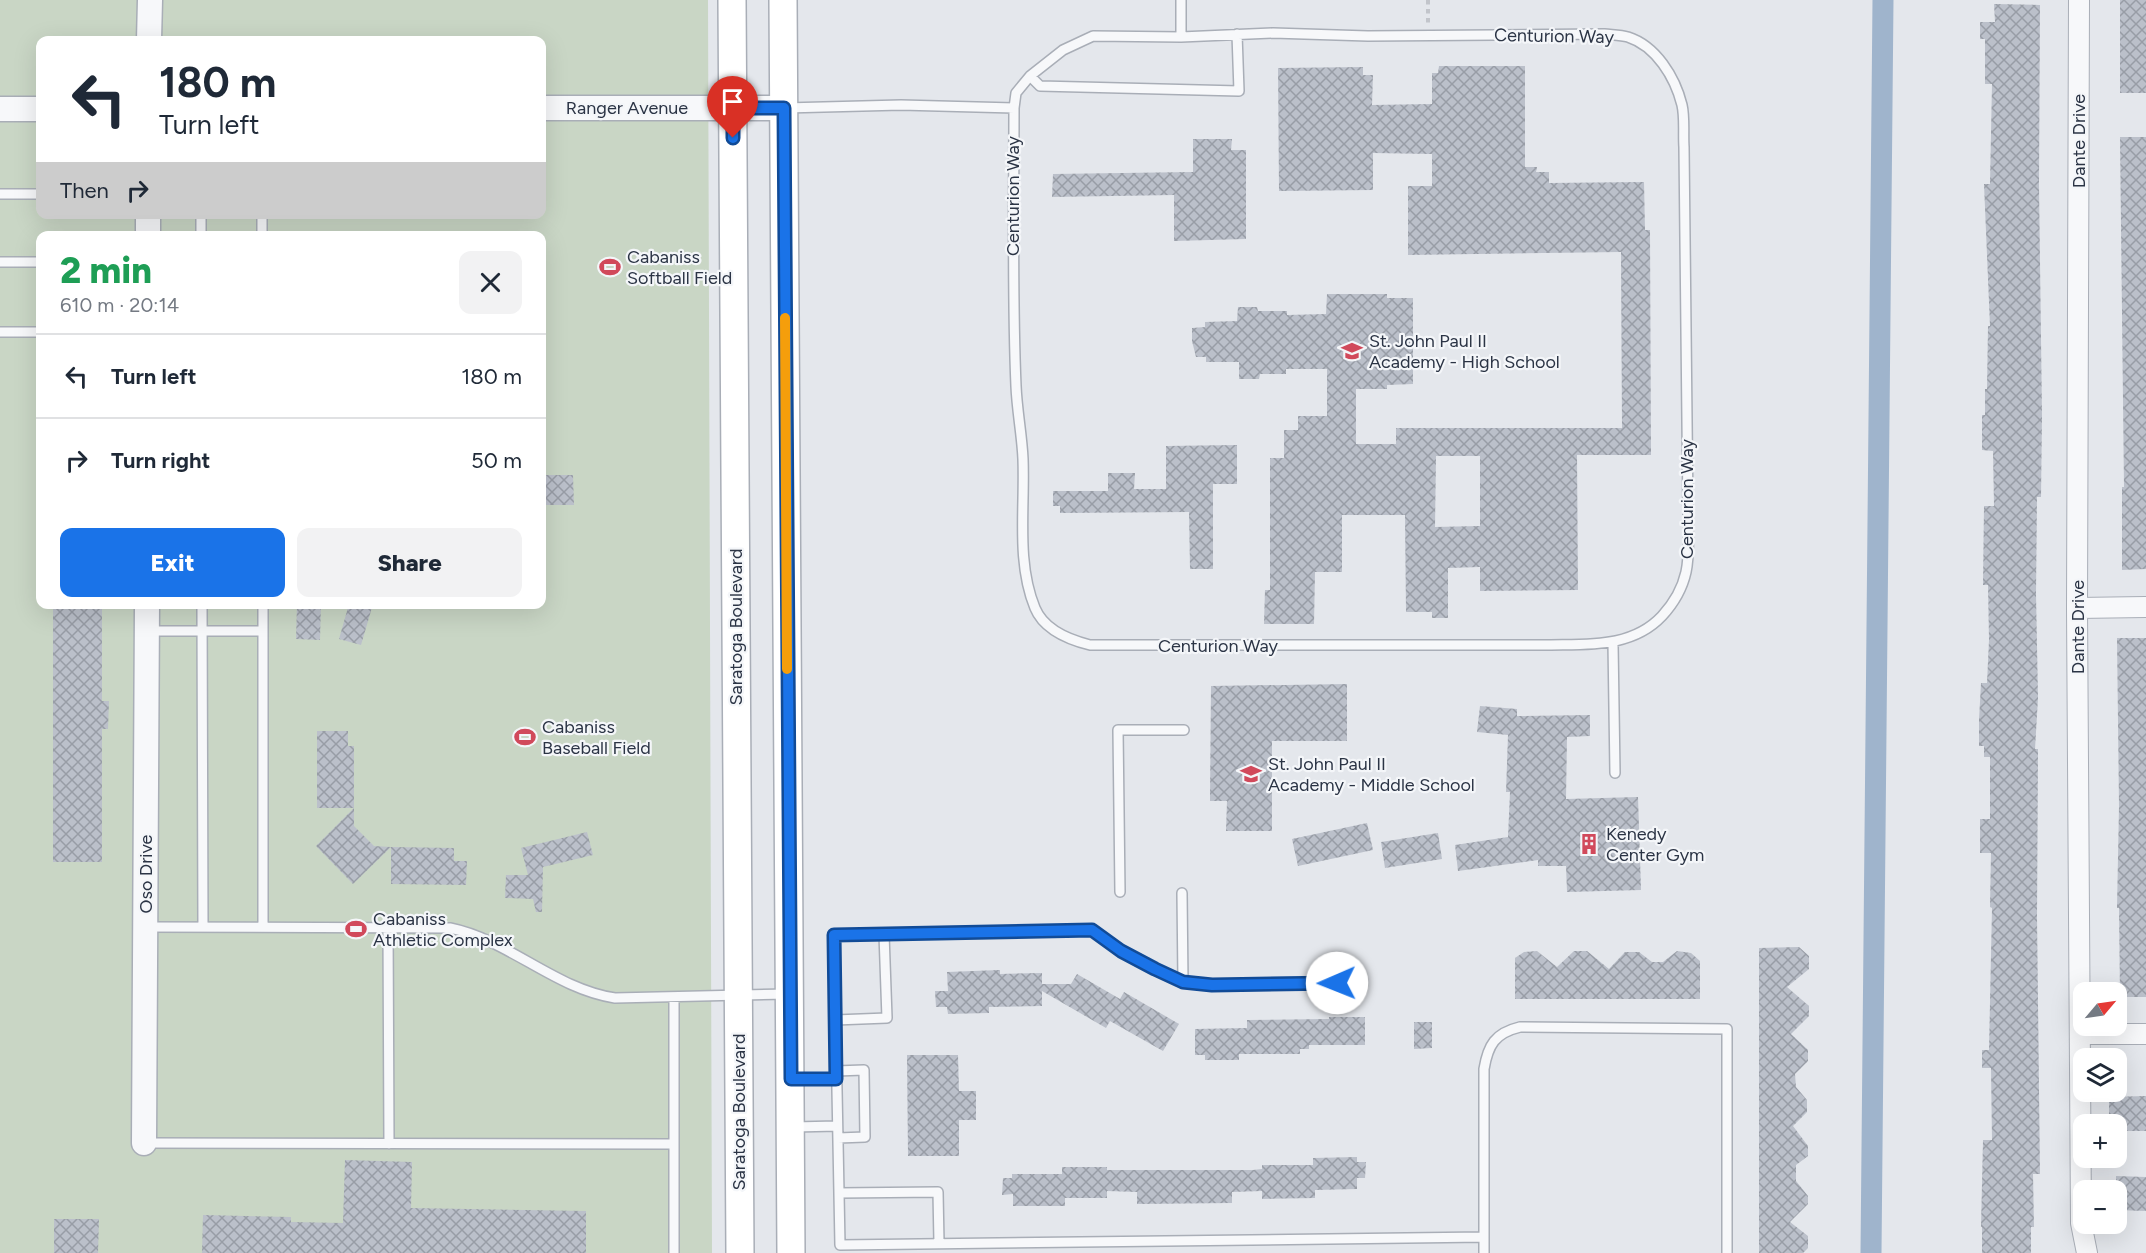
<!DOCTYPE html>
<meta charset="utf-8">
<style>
body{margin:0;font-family:Figtree,sans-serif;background:#f2f2f3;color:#1f2937;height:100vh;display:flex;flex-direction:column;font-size:22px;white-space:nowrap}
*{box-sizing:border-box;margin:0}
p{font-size:20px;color:#747a83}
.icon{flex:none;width:33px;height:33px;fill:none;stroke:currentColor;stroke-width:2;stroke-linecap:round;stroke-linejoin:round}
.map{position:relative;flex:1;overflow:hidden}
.side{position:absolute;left:36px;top:231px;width:510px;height:378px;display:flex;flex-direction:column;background:#fff;border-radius:12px;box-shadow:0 6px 24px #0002}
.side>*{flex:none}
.banner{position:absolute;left:36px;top:36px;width:510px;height:183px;border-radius:12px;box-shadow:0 6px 24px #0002;background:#fff;color:#1f2937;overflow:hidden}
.needle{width:39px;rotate:61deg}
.tools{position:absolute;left:2073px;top:982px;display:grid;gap:12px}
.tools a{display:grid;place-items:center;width:54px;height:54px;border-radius:12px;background:#fff;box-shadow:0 6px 24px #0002;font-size:30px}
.pin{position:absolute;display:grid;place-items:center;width:51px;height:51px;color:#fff;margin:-62px -26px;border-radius:50% 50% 50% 0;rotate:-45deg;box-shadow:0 0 6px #0007}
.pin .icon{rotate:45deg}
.me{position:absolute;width:66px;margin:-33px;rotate:269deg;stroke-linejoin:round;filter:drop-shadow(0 0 4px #0008)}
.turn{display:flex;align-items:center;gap:21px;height:126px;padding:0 24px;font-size:27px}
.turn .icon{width:78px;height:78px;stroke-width:2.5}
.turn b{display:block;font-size:42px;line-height:51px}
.then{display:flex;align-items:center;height:57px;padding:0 24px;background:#0003;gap:12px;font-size:22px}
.round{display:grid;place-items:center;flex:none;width:63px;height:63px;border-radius:12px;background:#f2f2f3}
.head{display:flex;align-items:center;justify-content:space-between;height:102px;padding:0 24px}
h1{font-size:36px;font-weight:800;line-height:45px;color:#1e9e55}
.cta{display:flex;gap:12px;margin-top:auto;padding:12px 24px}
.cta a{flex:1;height:69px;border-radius:12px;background:#1a73e8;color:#fff;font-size:24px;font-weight:800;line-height:69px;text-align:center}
.cta a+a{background:#f2f2f3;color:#1f2937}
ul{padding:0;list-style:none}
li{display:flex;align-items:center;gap:18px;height:84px;padding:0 24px;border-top:2px solid #e0e1e3}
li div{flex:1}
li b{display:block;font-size:22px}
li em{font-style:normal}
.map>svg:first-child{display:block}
.grass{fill:#c9d6c5;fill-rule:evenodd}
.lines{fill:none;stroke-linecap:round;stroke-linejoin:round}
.canal{stroke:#9fb4cc;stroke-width:21}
.building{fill:url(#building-cross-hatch);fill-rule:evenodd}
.service-casing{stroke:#a9aeb7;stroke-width:12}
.minor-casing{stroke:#a9aeb7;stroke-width:22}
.tertiary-casing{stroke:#a9aeb7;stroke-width:27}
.secondary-casing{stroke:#a9aeb7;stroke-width:30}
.path{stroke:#c2c5cb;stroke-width:4;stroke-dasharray:4.5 4.5;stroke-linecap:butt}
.service{stroke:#f7f8fa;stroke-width:9}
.minor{stroke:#f7f8fa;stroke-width:20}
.tertiary{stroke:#f7f8fa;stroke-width:24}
.secondary{stroke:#fff;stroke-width:27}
.route-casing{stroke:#114b97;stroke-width:15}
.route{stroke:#1a73e8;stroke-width:10}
.slow{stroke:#f59e0b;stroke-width:10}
.labels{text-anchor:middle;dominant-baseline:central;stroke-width:4.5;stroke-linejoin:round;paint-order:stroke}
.street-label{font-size:18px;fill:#2b3445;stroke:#f4f6f9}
.poi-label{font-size:18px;fill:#2b3445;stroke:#f4f6f9;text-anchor:start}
</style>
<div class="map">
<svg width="2146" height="1253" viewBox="0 0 2146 1253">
<defs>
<pattern id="building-cross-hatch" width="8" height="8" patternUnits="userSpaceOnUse" patternTransform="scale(1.5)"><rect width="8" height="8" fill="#bbc0ca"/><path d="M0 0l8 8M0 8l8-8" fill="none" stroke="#989da6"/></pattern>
</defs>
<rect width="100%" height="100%" fill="#e4e7ec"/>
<path class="grass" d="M0,0H708L712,1253H0ZM40,40H542V214H40ZM40,236H542V604H40Z"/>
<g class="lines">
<path class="canal" d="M1871,1253L1883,0"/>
</g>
<path class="building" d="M2120,0H2146V93H2120Z
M1994,4L2040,5L2039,184L2042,416L2041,497H2037L2036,594L2038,698L2035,749H2038L2037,917L2040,1174H2033L2034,1227H2031V1253H1982V1227H1981L1983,1140H1992L1991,1068H1982V1050H1989L1992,908L1990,907L1991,853H1980V819H1990V757H1984V746H1979V720L1981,683H1987L1989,640L1988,585H1983L1984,506H1994L1993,451L1982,450V415H1985V389H1987L1988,326H1990L1984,184H1990L1992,84H1985V39H1980V22H1995Z
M1439,66H1525V167H1537L1536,172H1549V183L1644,182L1645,230H1650L1651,455H1577L1578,590L1480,591V567L1448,568V618H1432V612H1406L1405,515H1342V572H1315L1314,624H1264L1265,590H1270V458H1284V430H1298V416H1327V369H1286V374H1260L1259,379H1239V362H1206V357H1196L1192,341V328L1205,327V322L1237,321L1238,307H1257L1258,311H1287V315L1326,314L1327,294H1387V298H1413V384L1387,385V389H1356V444H1396V428H1622L1621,252L1408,255V186H1432V154L1373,153V190L1279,191L1278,68L1363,67V75H1373L1372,105L1432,104V73H1438ZM1436,456H1480V526L1435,527Z
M2120,137H2146V569L2122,570V487H2124Z
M1193,139H1232L1231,150H1246V239L1174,241V195L1052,197L1053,174L1193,172Z
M1237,445V484H1213V569H1190L1189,512L1060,513V506H1053V491H1108V473H1135L1134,489H1166V446Z
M542,475H573L574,505H542Z
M53,604H102V701H109L108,729H102V862H53Z
M297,604H321L320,640L296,639Z
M349,604H373L361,645L339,639Z
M2117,638H2146V997H2120L2119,908H2117L2119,806Z
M1347,684V741H1272V831H1226L1227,801H1210L1211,686Z
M1480,706L1517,709V716L1590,715V736L1567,737L1566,799L1638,797L1641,890L1567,892L1566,866H1538V860L1458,871L1455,845L1508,837L1510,792H1506L1508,735L1477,732Z
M317,731H348V746H354V808H317Z
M354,808V826L374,846L391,847L353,884L316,846Z
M1367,823L1373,850L1298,866L1292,839Z
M587,832L593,855L543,867L542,912H536L533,899L505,898L506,875H528L521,848Z
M1438,833L1442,859L1385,868L1381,842Z
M391,847L454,848V861H467L466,885L391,884Z
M1799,947L1809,956V969L1787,987L1809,1006V1016L1791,1034L1808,1050V1061L1795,1074L1796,1087L1807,1100V1112L1793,1126L1808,1146V1156L1796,1165V1181L1808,1196V1204L1790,1222L1808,1236V1248L1803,1253H1759V948Z
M1537,951L1557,967L1574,951H1587L1609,969L1625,952H1639L1652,962H1663L1677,951L1691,953L1700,961V999H1515V958L1524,952Z
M1000,970V974L1042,973V984H1071L1077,974L1120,999L1124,992L1179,1024L1163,1051L1110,1021L1106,1028L1042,991V1006L989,1007V1013L948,1014L947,1007H936L935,991H948L947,972Z
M1329,1017H1365V1045H1309V1049H1300V1054H1239V1060H1205V1055H1195V1029L1247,1028V1020L1329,1019Z
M1414,1022H1432V1048L1414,1049Z
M907,1055H958L959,1091H976V1120H959V1156H908Z
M2146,1096V1131H2116V1125H2109V1097Z
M1357,1157V1162H1366L1365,1178H1357V1189L1315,1190V1198L1262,1199V1191L1232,1192V1203L1137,1204V1192L1107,1191V1198H1065V1206H1013V1194L1002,1195L1003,1178H1012V1174H1062V1167H1107V1170H1253L1262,1169V1165H1313V1158Z
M345,1160L412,1162L411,1208L586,1211V1253H202L203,1215L291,1217V1222L343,1223Z
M2116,1176L2146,1177V1211L2116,1210Z
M54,1219H99L98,1253H54Z"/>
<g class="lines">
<defs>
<path id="service" d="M1273,33L1368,36L1604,34C1611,35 1620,35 1628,37C1656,46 1675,77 1682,105C1685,118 1683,134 1684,147L1688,512C1688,531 1690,554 1686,572C1682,590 1674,603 1662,616C1632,648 1588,644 1548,645H1090C1070,640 1044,630 1035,608C1016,562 1025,508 1023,459C1022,435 1017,411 1016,386C1012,294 1014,201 1014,108L1016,93L1030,76L1063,50L1093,36L1181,37Z
M1181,37V0
M1030,76L1040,86L1239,91L1237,34
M785,108L901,105L1014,108
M0,194H40
M201,214V236
M262,214V236
M0,262H40
M0,332H40
M202,604L203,927
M263,604V927
M149,631H263
M1613,643L1615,773
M1120,892L1118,730H1184
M1182,893L1183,982
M145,927L450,928C509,940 555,989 615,998L788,994
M388,927L389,1144
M1358,982L1212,985L1183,982L1155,969L1121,950L1092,930L834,935L840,1245L1484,1237
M674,997V1253
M835,1020L887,1018L884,934
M836,1071L864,1070L865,1137L838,1138
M793,1079H836
M794,1127L837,1126
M146,1143L674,1144
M839,1193L938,1192L939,1243
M1484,1253V1069C1488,1045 1495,1033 1520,1027L1727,1029V1253"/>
<path id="minor" d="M2079,0L2077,608L2081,1223L2087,1253
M2077,608L2146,607
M2080,1034H2146"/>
<path id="tertiary" d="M149,40L150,0
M542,108H784
M0,109H40
M148,236V214
M144,1143L147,604"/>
<path id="secondary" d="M732,0L740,1253
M783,0L791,1253"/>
</defs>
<use href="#service" class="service-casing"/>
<use href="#minor" class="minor-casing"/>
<use href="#tertiary" class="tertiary-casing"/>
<use href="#secondary" class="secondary-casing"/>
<path class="path" d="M1428,0V23"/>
<use href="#service" class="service"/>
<use href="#minor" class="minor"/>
<use href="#tertiary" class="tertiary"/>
<use href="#secondary" class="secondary"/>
</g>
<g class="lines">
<defs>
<path id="route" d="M733,138V108H784L791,1079H836L834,935L1092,930L1121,951L1155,969L1183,982L1212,985L1337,983"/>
</defs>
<use href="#route" class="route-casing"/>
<use href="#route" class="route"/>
<path class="slow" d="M785,318L787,669"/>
</g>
<defs>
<symbol id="stadium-bare" viewBox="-9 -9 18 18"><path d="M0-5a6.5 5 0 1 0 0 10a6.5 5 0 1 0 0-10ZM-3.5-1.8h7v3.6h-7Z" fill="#d1495b" stroke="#f4f6f9" stroke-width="2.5" paint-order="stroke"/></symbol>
<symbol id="school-bare" viewBox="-9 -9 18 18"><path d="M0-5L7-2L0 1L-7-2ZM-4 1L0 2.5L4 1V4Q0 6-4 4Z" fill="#d1495b" stroke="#f4f6f9" stroke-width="2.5" paint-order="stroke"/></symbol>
<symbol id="building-bare" viewBox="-9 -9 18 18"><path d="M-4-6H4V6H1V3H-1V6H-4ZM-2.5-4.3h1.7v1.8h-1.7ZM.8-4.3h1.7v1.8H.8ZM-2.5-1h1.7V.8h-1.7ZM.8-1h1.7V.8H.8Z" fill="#d1495b" stroke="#f4f6f9" stroke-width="2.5" paint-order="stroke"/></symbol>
</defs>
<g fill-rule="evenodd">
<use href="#stadium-bare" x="595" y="252" width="30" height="30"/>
<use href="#school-bare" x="1337" y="336" width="30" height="30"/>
<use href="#stadium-bare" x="510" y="722" width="30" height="30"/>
<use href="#school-bare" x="1236" y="759" width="30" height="30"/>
<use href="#building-bare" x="1574" y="829" width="30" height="30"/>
<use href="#stadium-bare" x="341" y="914" width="30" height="30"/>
</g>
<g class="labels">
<g class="street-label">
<text transform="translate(1554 36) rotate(1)">Centurion Way</text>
<text x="627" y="108">Ranger Avenue</text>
<text transform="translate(2079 141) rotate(-90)">Dante Drive</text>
<text transform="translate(1013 196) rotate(-90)">Centurion Way</text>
<text transform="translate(1687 499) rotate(-90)">Centurion Way</text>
<text transform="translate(736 627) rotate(-90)">Saratoga Boulevard</text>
<text transform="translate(2078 627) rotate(-90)">Dante Drive</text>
<text x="1218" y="646">Centurion Way</text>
<text transform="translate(146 874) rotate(-90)">Oso Drive</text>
<text transform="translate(739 1112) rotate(-90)">Saratoga Boulevard</text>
</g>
<g class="poi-label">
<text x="627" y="257">Cabaniss<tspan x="627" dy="21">Softball Field</tspan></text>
<text x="1369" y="341">St. John Paul II<tspan x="1369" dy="21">Academy - High School</tspan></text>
<text x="542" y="727">Cabaniss<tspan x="542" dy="21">Baseball Field</tspan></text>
<text x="1268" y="764">St. John Paul II<tspan x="1268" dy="21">Academy - Middle School</tspan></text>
<text x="1606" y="834">Kenedy<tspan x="1606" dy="21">Center Gym</tspan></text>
<text x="373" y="919">Cabaniss<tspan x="373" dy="21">Athletic Complex</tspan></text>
</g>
</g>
</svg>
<div class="tools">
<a><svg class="needle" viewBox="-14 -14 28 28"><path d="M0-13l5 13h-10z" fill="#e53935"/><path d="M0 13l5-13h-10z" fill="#747a83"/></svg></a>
<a><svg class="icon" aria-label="layers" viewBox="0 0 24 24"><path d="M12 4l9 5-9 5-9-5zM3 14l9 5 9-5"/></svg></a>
<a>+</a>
<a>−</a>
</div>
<div class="pin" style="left:733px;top:138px;background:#d93025"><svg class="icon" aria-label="arrive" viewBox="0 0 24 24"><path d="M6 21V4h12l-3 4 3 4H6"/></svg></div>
<svg class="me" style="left:1337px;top:983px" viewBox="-20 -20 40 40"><circle r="19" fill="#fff"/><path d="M0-13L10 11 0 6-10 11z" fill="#1a73e8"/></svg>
<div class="banner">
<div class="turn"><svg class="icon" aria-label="left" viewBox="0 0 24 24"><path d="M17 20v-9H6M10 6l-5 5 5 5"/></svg><div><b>180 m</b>Turn left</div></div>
<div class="then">Then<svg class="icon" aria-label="right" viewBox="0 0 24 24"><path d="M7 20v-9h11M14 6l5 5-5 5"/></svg></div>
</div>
<section class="side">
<div class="head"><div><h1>2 min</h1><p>610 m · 20:14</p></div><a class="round"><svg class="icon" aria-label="close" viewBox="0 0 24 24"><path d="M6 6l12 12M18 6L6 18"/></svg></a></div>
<ul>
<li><svg class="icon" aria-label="left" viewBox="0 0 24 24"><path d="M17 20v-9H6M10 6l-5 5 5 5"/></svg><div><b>Turn left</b></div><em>180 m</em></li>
<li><svg class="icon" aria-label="right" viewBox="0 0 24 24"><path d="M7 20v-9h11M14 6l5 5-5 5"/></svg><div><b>Turn right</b></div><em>50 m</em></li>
</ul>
<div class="cta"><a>Exit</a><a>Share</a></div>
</section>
</div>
